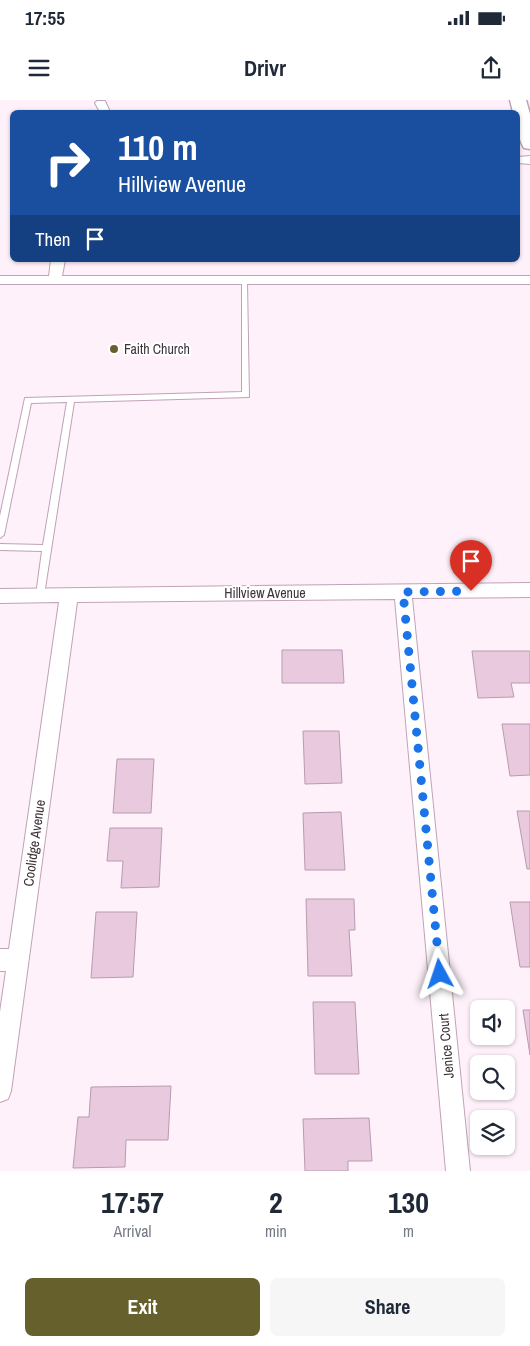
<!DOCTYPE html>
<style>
body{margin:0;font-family:"Archivo Narrow",sans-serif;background:#f6f6f7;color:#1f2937;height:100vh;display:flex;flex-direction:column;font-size:19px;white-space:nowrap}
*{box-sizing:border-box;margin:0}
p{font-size:16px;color:#747a83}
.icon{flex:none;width:28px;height:28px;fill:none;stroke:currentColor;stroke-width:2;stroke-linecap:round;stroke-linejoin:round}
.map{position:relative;height:1071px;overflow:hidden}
.details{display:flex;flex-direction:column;background:#fff;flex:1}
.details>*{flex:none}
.guide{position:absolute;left:10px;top:10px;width:510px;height:152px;border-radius:8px;box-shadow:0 1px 4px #0004;background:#1a4fa0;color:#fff;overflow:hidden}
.controls{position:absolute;left:470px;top:900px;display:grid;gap:10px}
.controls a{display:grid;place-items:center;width:45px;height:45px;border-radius:8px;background:#fff;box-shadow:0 1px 4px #0004;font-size:25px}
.pin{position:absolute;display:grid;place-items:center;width:42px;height:42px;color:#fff;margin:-51px -21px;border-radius:50% 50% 50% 0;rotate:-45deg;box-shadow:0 0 5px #0007}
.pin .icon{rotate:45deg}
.me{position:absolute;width:55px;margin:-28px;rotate:355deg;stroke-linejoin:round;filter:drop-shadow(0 0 4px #0008)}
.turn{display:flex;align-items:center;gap:18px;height:105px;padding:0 25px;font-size:22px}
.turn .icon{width:65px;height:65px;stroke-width:2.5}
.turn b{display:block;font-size:35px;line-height:42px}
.then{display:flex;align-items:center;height:48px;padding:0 25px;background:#0003;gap:10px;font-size:19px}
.eta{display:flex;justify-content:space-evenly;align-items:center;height:85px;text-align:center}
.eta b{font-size:30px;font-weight:700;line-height:35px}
.cta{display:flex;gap:10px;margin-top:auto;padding:10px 25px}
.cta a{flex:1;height:58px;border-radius:8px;background:#65602c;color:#fff;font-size:20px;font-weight:700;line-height:58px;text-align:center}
.cta a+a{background:#f6f6f7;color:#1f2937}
.status{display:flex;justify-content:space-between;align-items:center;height:35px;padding:0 25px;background:#fff;direction:ltr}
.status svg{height:14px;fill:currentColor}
header{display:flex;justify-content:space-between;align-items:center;height:65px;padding:0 25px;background:#fff;font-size:22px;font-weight:700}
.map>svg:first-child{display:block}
.building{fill:#e8c9de;stroke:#b99bb0}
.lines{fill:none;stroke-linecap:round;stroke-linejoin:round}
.lane-casing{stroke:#c0a2b7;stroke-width:2}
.street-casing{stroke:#c0a2b7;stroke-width:2}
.secondary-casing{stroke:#c0a2b7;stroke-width:3}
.lane{fill:#fff;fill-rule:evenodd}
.street{fill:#fff;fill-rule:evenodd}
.secondary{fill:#fff;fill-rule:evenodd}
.route{stroke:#1a73e8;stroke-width:9;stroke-dasharray:0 16.2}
.poi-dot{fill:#65602c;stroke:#fff;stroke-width:2}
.labels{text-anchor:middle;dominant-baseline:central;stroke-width:4;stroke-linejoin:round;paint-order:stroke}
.poi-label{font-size:14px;fill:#3f333c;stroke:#fff;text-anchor:start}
.street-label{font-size:14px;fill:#3f333c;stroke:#fff}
</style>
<div class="status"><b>17:55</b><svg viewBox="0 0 49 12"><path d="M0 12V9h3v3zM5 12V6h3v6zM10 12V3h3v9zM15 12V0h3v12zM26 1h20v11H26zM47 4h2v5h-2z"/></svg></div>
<header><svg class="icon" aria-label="menu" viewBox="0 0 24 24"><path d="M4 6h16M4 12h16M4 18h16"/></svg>Drivr<svg class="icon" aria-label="share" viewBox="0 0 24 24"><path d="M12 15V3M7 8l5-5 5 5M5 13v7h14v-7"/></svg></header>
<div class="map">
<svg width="530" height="1071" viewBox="0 0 530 1071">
<rect width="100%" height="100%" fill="#fef1fa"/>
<path class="building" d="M282,550H342L344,583H282Z
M472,551H530V583H511L514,597L478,598Z
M502,624H530V675L510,676Z
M303,631H339L342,683L305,684Z
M117,659H154L151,713H113Z
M517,711H530V769H527Z
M341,712L345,770H305L303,713Z
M110,728H162L159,787L121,788L123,761H107Z
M306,799H354L355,830H349L352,876H308Z
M510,802H530V867H520Z
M96,812H137L133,877L91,878Z
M313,902H355L359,974H315Z
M523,910H530V955Z
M171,986L168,1040H126L125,1067L73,1068L78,1017H89L91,987Z
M369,1018L372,1061H348V1071H305L303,1019Z"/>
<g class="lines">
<defs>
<path id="lane" d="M242,180H244L247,182L249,297L74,302L44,495L43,498H37L36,495L42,451L0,450V444L43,445L67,302L31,303L4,435L0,438V416L25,298L242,292Z"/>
<path id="street" d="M97,1H105L110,12H100L95,3Z
M530,56V64L518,63V57Z
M51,160H65L62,176H530V184H0V176H49Z
M530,483V497L412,498L470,1071H446L395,499L77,502L11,991L8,999L0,1002V912L6,871H0V849H9L59,502L0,503V489Z"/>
<path id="secondary" d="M510,0H526L530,14V49L524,48C517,37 518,24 518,12H513Z"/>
</defs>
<use href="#lane" class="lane-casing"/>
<use href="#street" class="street-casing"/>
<use href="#secondary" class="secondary-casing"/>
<use href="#lane" class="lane"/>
<use href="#street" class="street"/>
<use href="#secondary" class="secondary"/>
</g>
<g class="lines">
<path class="route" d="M440,874L403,492L471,491"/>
</g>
<circle class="poi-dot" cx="114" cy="249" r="5"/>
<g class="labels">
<g class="poi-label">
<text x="124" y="249">Faith Church</text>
</g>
<g class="street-label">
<text x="265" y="493">Hillview Avenue</text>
<text transform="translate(34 743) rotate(-82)">Coolidge Avenue</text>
<text transform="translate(446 946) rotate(-95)">Jenice Court</text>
</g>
</g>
</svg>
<div class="controls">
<a><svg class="icon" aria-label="sound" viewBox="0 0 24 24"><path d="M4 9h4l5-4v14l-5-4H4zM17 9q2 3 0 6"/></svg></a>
<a><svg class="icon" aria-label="search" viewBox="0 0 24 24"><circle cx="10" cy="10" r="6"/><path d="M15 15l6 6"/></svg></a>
<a><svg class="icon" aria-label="layers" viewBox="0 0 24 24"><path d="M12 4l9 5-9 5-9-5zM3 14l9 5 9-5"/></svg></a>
</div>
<div class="pin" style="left:471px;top:491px;background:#d93025"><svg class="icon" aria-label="arrive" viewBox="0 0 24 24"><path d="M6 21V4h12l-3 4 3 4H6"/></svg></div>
<svg class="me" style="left:440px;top:874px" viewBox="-20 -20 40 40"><path d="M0-17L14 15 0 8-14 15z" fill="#1a73e8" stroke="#fff" stroke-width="4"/></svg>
<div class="guide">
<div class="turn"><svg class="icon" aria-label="right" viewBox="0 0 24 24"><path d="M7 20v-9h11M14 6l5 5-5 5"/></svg><div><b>110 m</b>Hillview Avenue</div></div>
<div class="then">Then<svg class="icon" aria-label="arrive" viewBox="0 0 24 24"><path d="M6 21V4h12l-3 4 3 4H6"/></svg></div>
</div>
</div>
<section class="details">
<div class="eta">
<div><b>17:57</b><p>Arrival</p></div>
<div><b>2</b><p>min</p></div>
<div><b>130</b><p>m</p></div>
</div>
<div class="cta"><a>Exit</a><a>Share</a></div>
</section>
